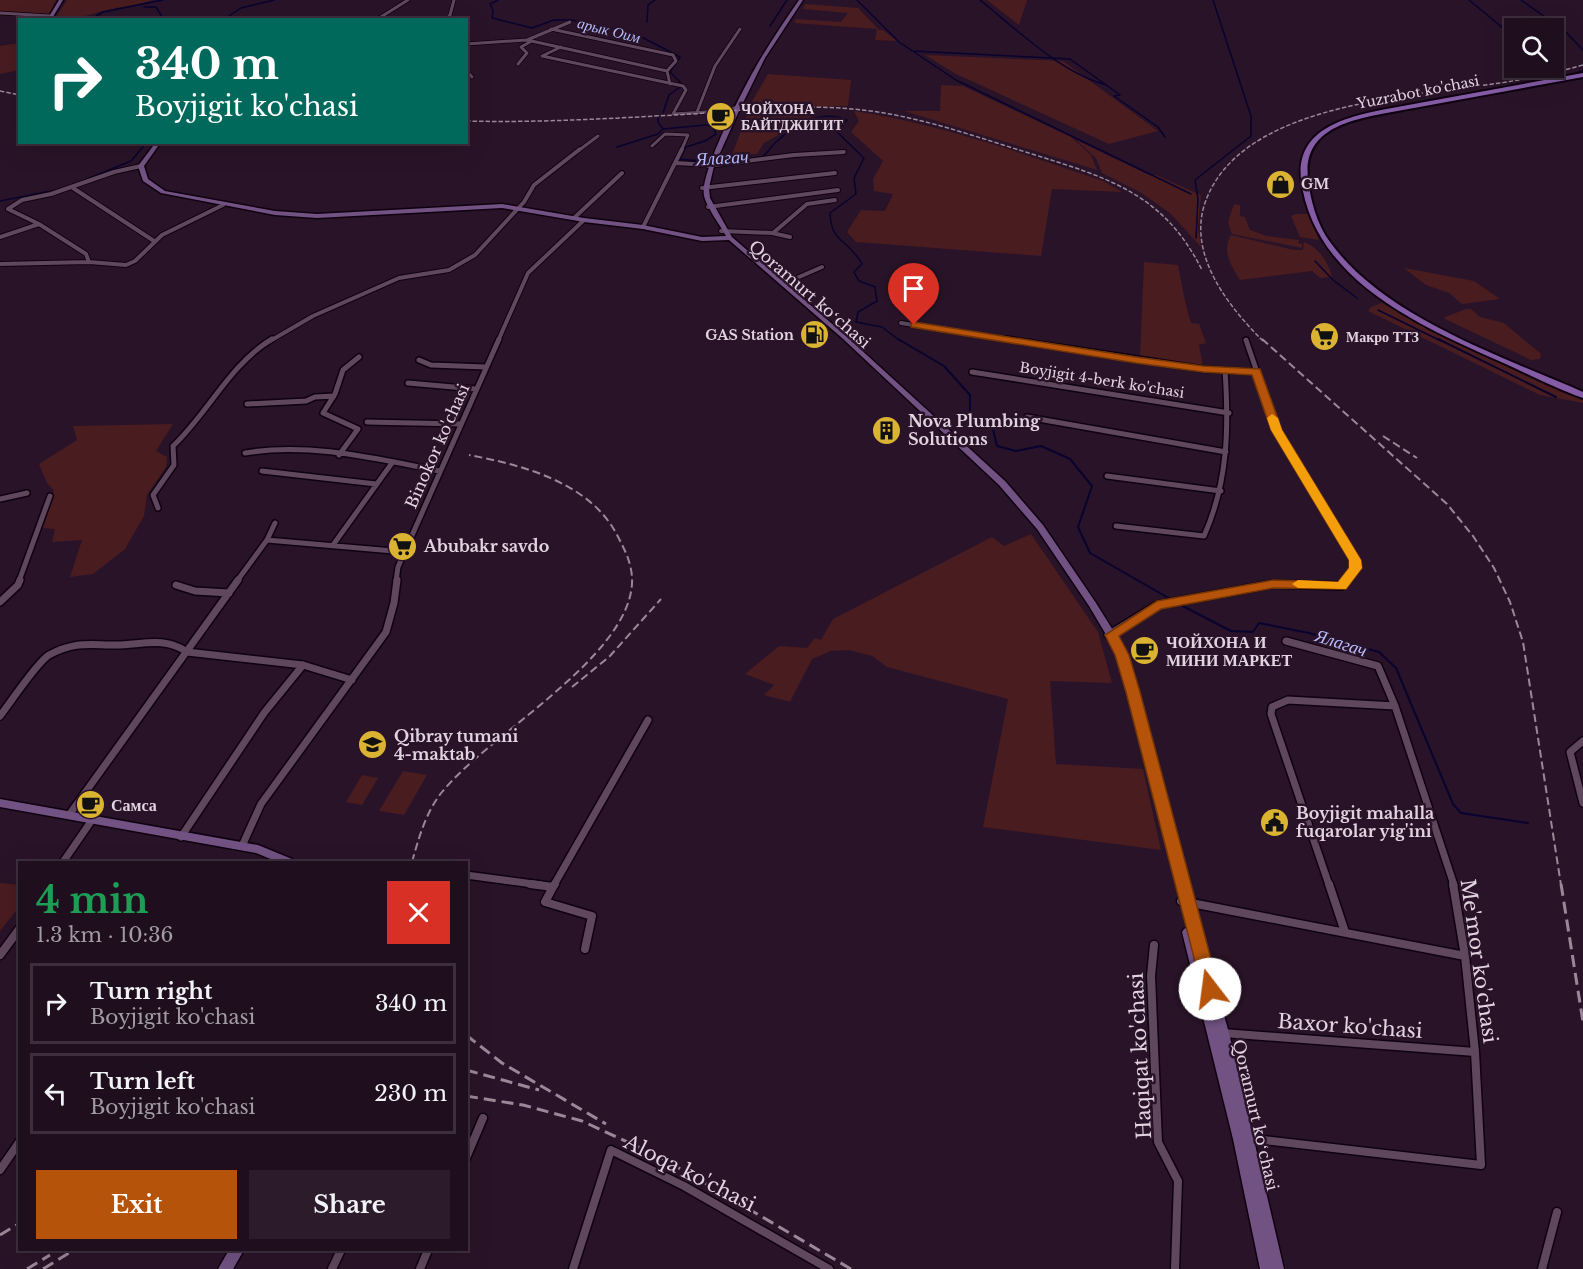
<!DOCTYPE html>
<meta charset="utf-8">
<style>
body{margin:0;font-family:"Libre Baskerville",serif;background:#2c1c2b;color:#f1f3f6;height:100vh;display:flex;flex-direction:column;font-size:22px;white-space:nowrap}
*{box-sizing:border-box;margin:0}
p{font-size:20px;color:#a19ca4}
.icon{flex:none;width:33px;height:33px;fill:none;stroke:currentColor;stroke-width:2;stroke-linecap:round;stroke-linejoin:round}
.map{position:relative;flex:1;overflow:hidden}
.side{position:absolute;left:18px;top:861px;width:450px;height:390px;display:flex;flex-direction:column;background:#1f0e1e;border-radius:0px;box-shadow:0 6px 24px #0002,0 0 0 2px #3c2e3c}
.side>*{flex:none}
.banner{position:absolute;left:18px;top:18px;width:450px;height:126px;border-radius:0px;box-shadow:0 6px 24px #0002,0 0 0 2px #3c2e3c;background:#00695c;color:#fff;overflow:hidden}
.buttons{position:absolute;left:1504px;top:18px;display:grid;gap:12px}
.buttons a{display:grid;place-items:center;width:60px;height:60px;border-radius:0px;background:#1f0e1e;box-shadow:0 6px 24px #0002,0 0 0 2px #3c2e3c;font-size:30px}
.pin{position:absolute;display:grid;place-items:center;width:51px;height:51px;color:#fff;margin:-62px -26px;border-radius:50% 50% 50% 0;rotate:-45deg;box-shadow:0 0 6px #0007}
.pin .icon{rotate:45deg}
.me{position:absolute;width:66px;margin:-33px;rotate:345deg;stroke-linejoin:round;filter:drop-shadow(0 0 4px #0008)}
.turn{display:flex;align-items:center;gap:21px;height:126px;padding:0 18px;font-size:27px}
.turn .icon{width:78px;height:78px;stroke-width:2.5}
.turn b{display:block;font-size:42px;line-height:51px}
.round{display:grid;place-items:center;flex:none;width:63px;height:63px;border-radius:0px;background:#2c1c2b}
.headline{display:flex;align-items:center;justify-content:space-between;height:102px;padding:0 18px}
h1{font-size:36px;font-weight:700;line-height:45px;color:#1e9e55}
.cta{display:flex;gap:12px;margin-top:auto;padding:12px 18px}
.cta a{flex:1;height:69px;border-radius:0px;background:#b45309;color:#fff;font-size:24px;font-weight:700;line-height:69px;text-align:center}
.cta a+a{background:#2c1c2b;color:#f1f3f6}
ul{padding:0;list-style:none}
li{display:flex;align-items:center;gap:18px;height:81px;margin:0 12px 9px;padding:0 6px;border:3px solid #3c2e3c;border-radius:0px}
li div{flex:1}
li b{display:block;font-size:22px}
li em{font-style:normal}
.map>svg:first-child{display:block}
.green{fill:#491c20}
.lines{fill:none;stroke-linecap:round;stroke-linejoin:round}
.stream-far1{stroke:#09032f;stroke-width:1.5}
.stream{stroke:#09032f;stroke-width:2}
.minor-far4-casing{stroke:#100111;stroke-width:4.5}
.minor-far3-casing{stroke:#100111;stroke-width:6}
.minor-far2-casing{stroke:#100111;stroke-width:8}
.minor-far1-casing{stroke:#100111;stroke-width:10}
.minor-casing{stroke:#100111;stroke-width:11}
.secondary-casing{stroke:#100111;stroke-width:3}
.primary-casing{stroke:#100111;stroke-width:4}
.minor-far4{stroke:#5f475e;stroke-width:3}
.minor-far3{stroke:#5f475e;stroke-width:4}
.minor-far2{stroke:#5f475e;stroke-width:5}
.minor-far1{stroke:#5f475e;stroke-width:7}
.minor{stroke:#5f475e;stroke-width:8}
.secondary{fill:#715282;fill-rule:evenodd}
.primary{fill:#835ca5;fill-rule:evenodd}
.rail-far2{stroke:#9a8899;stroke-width:1.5;stroke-dasharray:4.5 2;stroke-linecap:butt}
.rail-far1{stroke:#9a8899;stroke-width:2;stroke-dasharray:8 4;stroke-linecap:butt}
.rail{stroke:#9a8899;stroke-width:3;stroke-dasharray:12 6;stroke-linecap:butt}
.route{fill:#b45309;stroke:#753606;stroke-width:1.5}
.slow{fill:#f59e0b}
.labels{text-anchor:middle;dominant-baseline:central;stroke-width:5;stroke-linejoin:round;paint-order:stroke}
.far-street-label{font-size:14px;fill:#e2d3e1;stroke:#291328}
.far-poi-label{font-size:14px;font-weight:bold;fill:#e2d3e1;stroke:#291328;text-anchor:start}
.far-water-label{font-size:15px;font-style:italic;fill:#b5bdfd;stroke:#291328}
.street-label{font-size:16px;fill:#e2d3e1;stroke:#291328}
.poi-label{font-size:16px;font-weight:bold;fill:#e2d3e1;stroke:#291328;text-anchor:start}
.water-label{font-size:18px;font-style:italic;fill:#b5bdfd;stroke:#291328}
.near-street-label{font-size:20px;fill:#e2d3e1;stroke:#291328}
</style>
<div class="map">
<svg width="1583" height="1269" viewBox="0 0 1583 1269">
<rect width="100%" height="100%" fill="#291328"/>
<path class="green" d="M0,0H56L49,14H45L0,13Z
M67,0H153C139,4 126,6 111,9C89,14 81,20 55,19Z
M987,0H1027L1019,25Z
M805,4L858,8L879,30H883L897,41L875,40L877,29L794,23L796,19L841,22L848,13L803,9Z
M19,43V70L0,74V46Z
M925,55L1063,61L1158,131L1109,144L956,74Z
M768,74L851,80L848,106L748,108Z
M941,85L963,86L1071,137L1091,155L1097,170L904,111H940Z
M810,111L812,116L764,143L757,154L732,155L747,114Z
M854,111C940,124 1021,153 1103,181L1122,192L1052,189L1041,256L856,242L847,232L861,210L885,211L893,194L874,191L873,179L883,161L851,132L859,121Z
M1076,140L1149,175H1156L1201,195L1198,227L1201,247L1170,213L1140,192L1102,173L1096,158Z
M1234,204L1240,205V216L1245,217L1250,230L1267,236L1299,240L1298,243L1302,244V248L1232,234L1228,222Z
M1296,214H1308L1319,240L1300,237L1291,216Z
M1231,235L1294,250H1303L1304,242C1319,248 1328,261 1332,277L1320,278L1312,271L1240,280C1232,267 1221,251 1231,235Z
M1144,262L1178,265C1182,285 1185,304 1191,323L1199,324L1206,343L1199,345L1203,366L1140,357Z
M1404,268L1474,281L1500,299L1462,304L1449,293L1426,285Z
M1382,303L1433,331L1583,400V403L1540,395L1368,311L1371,307Z
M1466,309H1471L1480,317L1504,323L1541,354L1540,359L1531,360L1443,318Z
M173,424L156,451L167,457L166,467L147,495L144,516L125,549L93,574L70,577L82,540L52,542L55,529L43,528L54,490L47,483L39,464L77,440L73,426Z
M1031,534L1098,632L1112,683L1050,681L1056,764L1143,769L1161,850L983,827L1008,699L887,667L872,656L849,650L831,651L812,659L790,702L764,695L774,685L745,674L779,646L807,648L815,638L821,640L833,619L992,537L1004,546Z
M403,771L427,775L404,815L379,811Z
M362,775L378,778L362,805L346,802Z
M0,883L20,885L19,907L0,931Z"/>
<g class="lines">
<path class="stream-far1" d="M498,0L490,4L493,10L492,18L532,28L554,20H571L634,33L680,57L670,72L680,82V87L669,95L663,113
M857,0L899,42L956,80L1191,194
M980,0C1015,28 1059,71 1103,84
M1469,0L1515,38
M1521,0L1565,31L1583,50
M144,7H156L164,20
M90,20L103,12L163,0
M223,20L241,8L274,0
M647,22L648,5L655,0
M770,26L787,0
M912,51L1070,59L1120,95L1114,96L1158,127L1165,137
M1554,67L1557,70
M1578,72L1583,71
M663,129L706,125L713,127L716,134L705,141L686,147L680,159C693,161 754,162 763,156C768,153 772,145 776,142C795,124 822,109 847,120L837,132L864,158L854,178L856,194L830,213C831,244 849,239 862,264L854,272L859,281L875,287L877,301L858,312L856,322L882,327L900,341
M617,147L658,134L663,129L658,122V117
M75,184L131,161L147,142
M0,201L56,190
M1196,238L1198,199L1195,180L1251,136V116L1213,0
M1315,261L1333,280L1357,298
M1378,310L1441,341"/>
<path class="stream" d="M898,339L944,366L970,395V417L993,429L997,446L1016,451L1041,446L1070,459L1092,486L1078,527L1090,553L1172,600
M1438,339L1556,397
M1177,603L1231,631L1253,632L1259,623L1309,633L1379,652L1396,668L1453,804L1461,813L1528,823"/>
<defs>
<path id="minor-far4" d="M0,13L50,16
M376,20L408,0
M445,20L450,15L454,0
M551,29L673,55L676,61L667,71L670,84
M527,40L667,71
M466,44L527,40L570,22
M561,47L542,56L683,86L686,90L673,114L723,111L738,107
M518,64L527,53L521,47L530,42
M466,70L472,77
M697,112L715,66L740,29
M652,146L665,134L688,135L681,151
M578,151L598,136"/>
<path id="minor-far3" d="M676,163L708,165
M708,166L794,155L844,152
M73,188L154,241
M702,188L835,173
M708,207L838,190
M574,218L622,173
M643,227L682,149
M721,231L772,233L790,237
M773,233L807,204L835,200
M0,237L39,224
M89,262L86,254L39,224L8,209L22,200L51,194L114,172L141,166
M0,264L89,262L126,265L135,261L162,235L223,205
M783,284L822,267
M901,323L1015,341
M270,341L313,316L399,278L449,270L475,255L524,202L534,185L580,149
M498,341L528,273L584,220"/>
<path id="minor-far2" d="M1006,339L1203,369L1256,372
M1246,340L1277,430L1355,560L1356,568L1345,581
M419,360L431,365L486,367
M972,372L1229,413
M408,383L476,389
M247,404L306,401L315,397L334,396
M1027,417L1226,452
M367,422L461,424
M245,453C309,442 377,459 440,471
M339,455L358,429L323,413L335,394L343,370L359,357
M262,471L376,484
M1107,476L1221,491
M0,499L27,493
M158,508L153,495L174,465L173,446C208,413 230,364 272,339
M1116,526L1204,536C1228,482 1229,428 1225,370
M267,540L405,552
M333,545L392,463
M19,581L50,496
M237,581L267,540L275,523
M396,581L398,567L499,339"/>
<path id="minor-far1" d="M176,585L195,591L229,593
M0,602L18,585L20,580
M1108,635L1157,605L1273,584L1341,586L1346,580
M1286,641L1378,666L1395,706L1454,885
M0,716C10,703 38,661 49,655C75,641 89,645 116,645C141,645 164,636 187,652L303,665L352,680
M1583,741L1570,752L1583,803
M69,815L238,580
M181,837L264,713L303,665
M242,846L261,804L386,632L394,603L397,580
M63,862L92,820
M466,875L541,885
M554,885L648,720
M1329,885L1271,714L1272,707L1288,700L1395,706"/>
<path id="minor" d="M530,884L553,887L555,884
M1329,884L1345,932
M553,887L545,902L592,916L585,949
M1181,901L1465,956
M1154,945L1151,976L1158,1142L1178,1181L1175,1269
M0,955L20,928
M1223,1033L1475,1052
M1246,1138L1481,1165L1475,1052L1465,956L1453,884
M466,1158L483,1118
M0,1170L20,1141
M332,1269L341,1250
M420,1269L428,1250
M573,1269L611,1150L684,1186L829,1269
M1542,1269L1557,1212"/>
<path id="secondary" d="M59,0H63L51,20H47Z
M799,0H803L765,58L739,111L714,166L709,188L710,198L732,237L846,336L1005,481L1043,525L1096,603L1124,648L1138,692L1192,902L1229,1033L1284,1269H1260L1233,1139L1182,932L1184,929L1188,927L1128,692L1114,648L1089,606L1037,529L999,485L842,338L729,240L702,241L643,229L584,222L502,208L317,218L275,215L161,193L143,181L138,166L156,142H161L144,166L148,179L165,191L275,211L317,214L502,204L584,218L643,225L702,237L726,236C720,225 707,208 704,196C699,173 747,81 761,58C773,38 786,19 799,0Z
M0,799L258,845L292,859L293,862H278L256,853L0,807Z
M229,1250H244L233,1269H218Z"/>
<path id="primary" d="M1583,73V77L1381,114C1345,121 1303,132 1308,178C1310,199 1317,225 1330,242C1384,317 1501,356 1583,392V398C1556,389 1526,373 1499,361C1418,325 1313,279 1301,179C1296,130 1343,118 1381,110Z"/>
</defs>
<use href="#minor-far4" class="minor-far4-casing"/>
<use href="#minor-far3" class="minor-far3-casing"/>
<use href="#minor-far2" class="minor-far2-casing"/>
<use href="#minor-far1" class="minor-far1-casing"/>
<use href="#minor" class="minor-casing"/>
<use href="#secondary" class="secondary-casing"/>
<use href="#primary" class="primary-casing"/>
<use href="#minor-far4" class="minor-far4"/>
<use href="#minor-far3" class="minor-far3"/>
<use href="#minor-far2" class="minor-far2"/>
<use href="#minor-far1" class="minor-far1"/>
<use href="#minor" class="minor"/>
<use href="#secondary" class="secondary"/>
<use href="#primary" class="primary"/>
<path class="rail-far2" d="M0,91L20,95
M466,121C542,123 617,118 693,114C746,110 799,104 852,109C914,114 973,136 1032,154C1109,178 1164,194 1202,270
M1263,341C1229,307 1189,257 1204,206C1235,106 1399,98 1485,85C1518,81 1551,74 1583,65"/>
<path class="rail-far1" d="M1262,339L1447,504L1473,536L1494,568L1510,602L1523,642L1561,885
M1383,436L1417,458
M572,687L609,657L661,599
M412,862C419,837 426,812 442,792C489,734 627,659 632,584C633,565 625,550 616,533C588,482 522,465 469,455"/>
<path class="rail" d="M1561,884L1583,1022
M466,1035L502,1063L606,1124
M466,1070L539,1090
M466,1096L523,1105L582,1121L660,1157L851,1269
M0,1235L20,1223
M27,1269L50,1255
M43,1269L74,1250"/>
</g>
<path class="route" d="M914,322L1136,357L1203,366L1260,369L1282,430L1361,560L1362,568L1346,589L1273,588L1161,609L1119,636L1129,655L1140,692L1219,989L1217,994L1210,997L1204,994L1202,989L1126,692L1115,655L1105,635L1157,601L1273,580L1338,582L1349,568V560L1271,430L1252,375L1203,372L1136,363L911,327V323Z"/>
<path class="slow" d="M1272,414L1278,418L1282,430L1361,560L1362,568L1346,589L1298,588L1292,584L1298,580L1338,582L1349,568V560L1271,430L1267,418Z"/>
<defs>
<symbol id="cafe-disc" viewBox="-11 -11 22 22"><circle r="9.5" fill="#dbb333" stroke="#291328"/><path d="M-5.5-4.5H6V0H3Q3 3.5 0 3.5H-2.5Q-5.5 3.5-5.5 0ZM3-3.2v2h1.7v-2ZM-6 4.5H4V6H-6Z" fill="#111"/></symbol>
<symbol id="shop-disc" viewBox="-11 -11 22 22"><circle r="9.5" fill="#dbb333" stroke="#291328"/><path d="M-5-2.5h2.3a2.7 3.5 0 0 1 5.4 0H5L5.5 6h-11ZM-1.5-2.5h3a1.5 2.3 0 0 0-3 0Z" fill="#111"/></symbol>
<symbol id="fuel-disc" viewBox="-11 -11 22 22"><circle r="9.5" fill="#dbb333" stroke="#291328"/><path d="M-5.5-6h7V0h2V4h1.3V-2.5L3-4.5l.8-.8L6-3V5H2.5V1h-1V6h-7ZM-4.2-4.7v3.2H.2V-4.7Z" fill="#111"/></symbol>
<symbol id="supermarket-disc" viewBox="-11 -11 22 22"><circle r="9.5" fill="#dbb333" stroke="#291328"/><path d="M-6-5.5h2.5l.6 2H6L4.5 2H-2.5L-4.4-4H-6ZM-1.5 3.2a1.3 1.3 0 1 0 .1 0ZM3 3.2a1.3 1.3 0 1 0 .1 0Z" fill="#111"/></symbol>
<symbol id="building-disc" viewBox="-11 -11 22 22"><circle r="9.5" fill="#dbb333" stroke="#291328"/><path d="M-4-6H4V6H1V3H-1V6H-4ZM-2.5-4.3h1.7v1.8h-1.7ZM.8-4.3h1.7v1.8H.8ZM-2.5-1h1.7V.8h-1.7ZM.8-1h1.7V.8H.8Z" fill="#111"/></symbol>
<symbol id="school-disc" viewBox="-11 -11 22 22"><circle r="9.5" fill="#dbb333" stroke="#291328"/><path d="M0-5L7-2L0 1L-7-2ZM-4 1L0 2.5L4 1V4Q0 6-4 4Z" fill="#111"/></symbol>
<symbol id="civic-disc" viewBox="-11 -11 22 22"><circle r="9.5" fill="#dbb333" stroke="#291328"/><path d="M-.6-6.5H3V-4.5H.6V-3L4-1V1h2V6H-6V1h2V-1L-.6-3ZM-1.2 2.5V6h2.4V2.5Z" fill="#111"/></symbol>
</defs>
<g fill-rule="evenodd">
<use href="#cafe-disc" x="704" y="100" width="33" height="33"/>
<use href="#shop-disc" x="1264" y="168" width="33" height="33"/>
<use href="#fuel-disc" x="798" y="318" width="33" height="33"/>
<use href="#supermarket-disc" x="1308" y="320" width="33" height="33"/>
<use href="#building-disc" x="870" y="414" width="33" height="33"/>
<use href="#supermarket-disc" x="386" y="530" width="33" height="33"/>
<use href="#cafe-disc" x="1128" y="634" width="33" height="33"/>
<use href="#school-disc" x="356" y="728" width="33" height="33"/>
<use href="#cafe-disc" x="74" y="788" width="33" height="33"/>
<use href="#civic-disc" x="1258" y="806" width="33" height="33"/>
</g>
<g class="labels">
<g class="far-street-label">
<text transform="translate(1418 92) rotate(-11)">Yuzrabot ko'chasi</text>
<text transform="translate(1102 380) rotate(9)">Boyjigit 4-berk ko'chasi</text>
</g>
<g class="far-poi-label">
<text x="741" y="109">ЧОЙХОНА<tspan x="741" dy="16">БАЙТДЖИГИТ</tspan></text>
<text x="1301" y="184">GM</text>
<text x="794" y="335" text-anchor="end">GAS Station</text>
<text x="1346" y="337">Макро ТТЗ</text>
</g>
<g class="far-water-label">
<text transform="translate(609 30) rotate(14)">арык Оим</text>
</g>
<g class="street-label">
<text transform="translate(810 294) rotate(41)">Qoramurt koʻchasi</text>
<text transform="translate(437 446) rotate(-66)">Binokor ko'chasi</text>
<text transform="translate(1256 1115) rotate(77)">Qoramurt koʻchasi</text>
</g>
<g class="poi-label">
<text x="908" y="421">Nova Plumbing<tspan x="908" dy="18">Solutions</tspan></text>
<text x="424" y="546">Abubakr savdo</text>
<text x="1166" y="642">ЧОЙХОНА И<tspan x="1166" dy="18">МИНИ МАРКЕТ</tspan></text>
<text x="394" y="736">Qibray tumani<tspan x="394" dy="18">4-maktab</tspan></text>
<text x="111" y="805">Самса</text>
<text x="1296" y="813">Boyjigit mahalla<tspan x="1296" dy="18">fuqarolar yig'ini</tspan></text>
</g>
<g class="water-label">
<text transform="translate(722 158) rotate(-3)">Ялагач</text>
<text transform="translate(1341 643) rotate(18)">Ялагач</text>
</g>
<g class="near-street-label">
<text transform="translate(1479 961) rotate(82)">Me'mor ko'chasi</text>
<text transform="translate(1350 1026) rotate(4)">Baxor ko'chasi</text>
<text transform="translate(1140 1056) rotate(-93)">Haqiqat ko'chasi</text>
<text transform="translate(690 1173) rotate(27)">Aloqa ko'chasi</text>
</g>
</g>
</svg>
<div class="buttons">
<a><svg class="icon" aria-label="search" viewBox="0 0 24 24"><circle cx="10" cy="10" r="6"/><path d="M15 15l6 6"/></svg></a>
</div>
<div class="pin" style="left:914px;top:325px;background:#d93025"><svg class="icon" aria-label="arrive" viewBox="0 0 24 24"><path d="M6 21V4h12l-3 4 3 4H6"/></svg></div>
<svg class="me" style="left:1210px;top:989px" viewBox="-20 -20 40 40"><circle r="19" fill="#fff"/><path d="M0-13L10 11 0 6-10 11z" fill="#b45309"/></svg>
<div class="banner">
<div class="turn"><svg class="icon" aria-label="right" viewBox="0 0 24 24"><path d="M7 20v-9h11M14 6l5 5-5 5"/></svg><div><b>340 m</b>Boyjigit ko'chasi</div></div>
</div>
<section class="side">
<div class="headline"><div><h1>4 min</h1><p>1.3 km · 10:36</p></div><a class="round" style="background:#d93025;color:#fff"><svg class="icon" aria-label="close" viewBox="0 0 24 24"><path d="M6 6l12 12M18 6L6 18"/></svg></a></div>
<ul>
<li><svg class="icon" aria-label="right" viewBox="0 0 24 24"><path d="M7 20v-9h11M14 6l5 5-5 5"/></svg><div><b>Turn right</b><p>Boyjigit ko'chasi</p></div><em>340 m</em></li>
<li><svg class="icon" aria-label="left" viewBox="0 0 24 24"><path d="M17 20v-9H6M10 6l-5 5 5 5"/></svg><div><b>Turn left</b><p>Boyjigit ko'chasi</p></div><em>230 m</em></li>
</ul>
<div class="cta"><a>Exit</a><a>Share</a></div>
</section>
</div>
